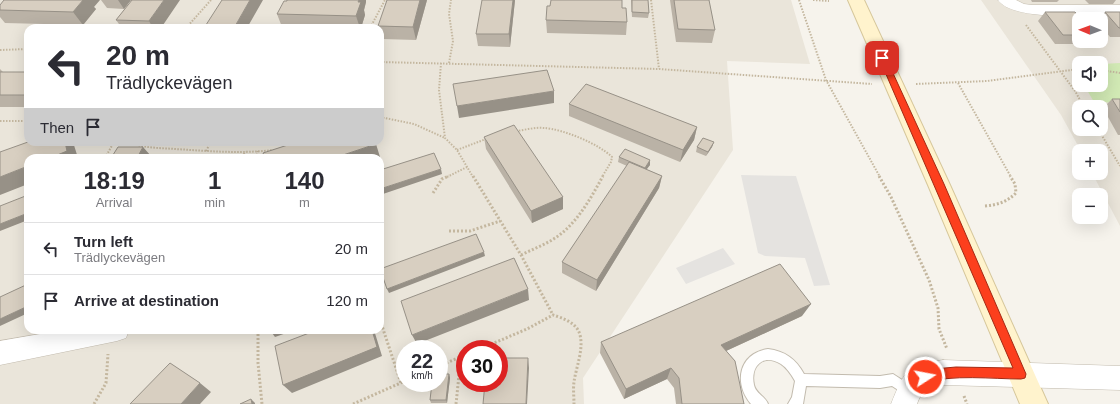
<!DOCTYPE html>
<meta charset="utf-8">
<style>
body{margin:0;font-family:Arial,sans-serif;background:#f7f7f7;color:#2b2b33;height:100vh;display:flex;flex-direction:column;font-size:15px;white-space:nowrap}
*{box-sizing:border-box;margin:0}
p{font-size:13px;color:#7c7c81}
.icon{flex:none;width:22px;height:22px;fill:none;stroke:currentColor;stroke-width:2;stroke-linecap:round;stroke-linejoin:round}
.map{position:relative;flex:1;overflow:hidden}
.panel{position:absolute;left:24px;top:154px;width:360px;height:180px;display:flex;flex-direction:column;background:#fff;border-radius:12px;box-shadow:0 4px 16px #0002}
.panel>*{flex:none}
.hud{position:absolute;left:24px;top:24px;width:360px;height:122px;border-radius:12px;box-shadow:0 4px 16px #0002;background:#fff;color:#2b2b33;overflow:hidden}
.needle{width:26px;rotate:271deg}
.buttons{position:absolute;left:1072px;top:12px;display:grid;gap:8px}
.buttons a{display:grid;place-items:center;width:36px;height:36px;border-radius:8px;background:#fff;box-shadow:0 4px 16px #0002;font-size:20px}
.speed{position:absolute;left:396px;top:340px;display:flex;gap:8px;font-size:20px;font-weight:700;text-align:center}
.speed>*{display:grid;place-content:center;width:52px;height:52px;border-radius:50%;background:#fff;box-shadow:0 4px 16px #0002;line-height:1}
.speed small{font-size:10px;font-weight:400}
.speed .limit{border:6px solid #d22;background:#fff;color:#111}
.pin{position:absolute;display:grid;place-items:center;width:34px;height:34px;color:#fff;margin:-17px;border-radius:8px;box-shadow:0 2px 6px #0006}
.me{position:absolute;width:44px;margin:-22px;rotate:79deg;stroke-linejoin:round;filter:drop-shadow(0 0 3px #0008)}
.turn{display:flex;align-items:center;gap:14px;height:84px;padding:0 16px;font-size:18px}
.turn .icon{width:52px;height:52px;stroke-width:2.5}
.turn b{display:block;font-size:28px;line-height:34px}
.then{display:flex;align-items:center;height:38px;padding:0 16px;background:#0003;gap:8px;font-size:15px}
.eta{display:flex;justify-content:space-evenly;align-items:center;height:68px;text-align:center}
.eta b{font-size:24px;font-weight:600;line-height:28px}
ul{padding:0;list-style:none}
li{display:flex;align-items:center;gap:12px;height:52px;padding:0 16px;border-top:1px solid #e1e1e2}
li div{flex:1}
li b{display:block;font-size:15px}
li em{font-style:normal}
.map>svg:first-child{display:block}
.residential{fill:#eae5da;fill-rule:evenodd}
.green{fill:#d2eab5}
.parking{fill:#e5e3e0}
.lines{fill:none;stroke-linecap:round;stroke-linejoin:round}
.lane-casing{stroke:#c2bbae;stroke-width:2}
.street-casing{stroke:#c2bbae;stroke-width:1}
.secondary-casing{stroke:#d6c79b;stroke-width:2}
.path-far1{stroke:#c4b79f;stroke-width:2;stroke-dasharray:1.5 1.5;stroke-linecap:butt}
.path{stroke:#c4b79f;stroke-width:3;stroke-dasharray:2 2;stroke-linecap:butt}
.lane{fill:#fff;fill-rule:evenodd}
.street{fill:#fff;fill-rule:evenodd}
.secondary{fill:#fff3cd;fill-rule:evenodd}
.wall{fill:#bab2a6}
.shaded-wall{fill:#979187}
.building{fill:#d8cfc1;stroke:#979187}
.route{fill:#fc3f1d;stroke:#a42913}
</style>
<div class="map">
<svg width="1120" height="404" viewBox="0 0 1120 404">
<rect width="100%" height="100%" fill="#f6f3ec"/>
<path class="residential" d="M0,0H791L810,64L727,61L733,150L583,378L584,404H0ZM28,28H380V142H28ZM28,158H380V330H28ZM405,349H439V383H405ZM465,349H499V383H465Z
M981,0H1120V226L1092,173H1101V151H1081L1061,115ZM1079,19H1101V41H1079ZM1079,63H1101V85H1079ZM1079,107H1101V129H1079Z"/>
<path class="green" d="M1120,63V103L1094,102L1084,85H1101V64Z"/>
<path class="parking" d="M741,175L796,176L830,285L814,286L805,258L765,256L758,253Z
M723,248L735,264L686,284L676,268Z"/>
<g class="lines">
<defs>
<path id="lane" d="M768,349C785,351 796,359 804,374L880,376L893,374L913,387L915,391L913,395L909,397L892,386L880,388L806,386L803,404H788L792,397L795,381C791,374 787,368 781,364C763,353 750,366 754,385C756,394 765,396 768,404H751C733,383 739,353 768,349Z"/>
<path id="street" d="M998,0H1016L1024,4L1032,5H1120V15C1093,15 1013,22 998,0Z
M63,330H129L126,338L117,341L0,365V341Z
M943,360L1120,366V390L943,385C928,387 922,390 917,404H891C904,372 906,365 943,360Z"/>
<path id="secondary" d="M848,0H864L950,185L1048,404H1020L928,185Z"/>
</defs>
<use href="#lane" class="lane-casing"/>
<use href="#street" class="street-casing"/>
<use href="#secondary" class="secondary-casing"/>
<path class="path-far1" d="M651,0L659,69
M799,0L826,80L880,177
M813,0L829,1
M1026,25L1075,91L1084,107
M117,28L121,22
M186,28L211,0
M370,28L385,0
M0,50L28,49
M380,62L659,69L872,84
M441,63L439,90L445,138L457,150L473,177
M449,63L453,41L449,14L451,0
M1101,70L1120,73
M958,83L1011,177
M916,84L987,81L1079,69
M380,117L414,124L445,138
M0,121H28
M1098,129L1120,166
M516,131C525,130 535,127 544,128C563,129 599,144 612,157L611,162L602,177
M127,142C143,148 159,148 175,149C208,151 240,154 273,150
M457,150L486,139
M206,151L211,142
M105,158L114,142
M239,158L246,152
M256,158L258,151
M447,177L467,167"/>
<path class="path" d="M473,176L521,255L553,315
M879,176L891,197L929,280L938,308L939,329L947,349
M433,193L442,179L449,176
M985,206C997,205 1007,202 1016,193L1015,184L1010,176
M449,231H470L500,221
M521,255C535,248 550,243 562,233C580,218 592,196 603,176
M380,320L401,383
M258,330V363L262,404
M480,349L527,329L553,315C562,318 575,322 579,332C585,347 576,367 574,382C573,389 574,397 574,404
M439,366L465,355
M964,396L967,404
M94,404L106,383L108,354
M353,404L405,381
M456,404L461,356"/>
<use href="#lane" class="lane"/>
<use href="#street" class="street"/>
<use href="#secondary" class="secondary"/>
</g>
<path class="wall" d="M101,0H131L124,9L107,8Z
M132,0L161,28H122L116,20Z
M287,0H366V2L364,10L365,15L361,28L282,27L277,14Z
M427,0L416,40L382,39L380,32V28H379L378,26Z
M515,0L510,47L478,46L476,34Z
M631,0H648L649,13L648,18L632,17Z
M670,0H709L715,30L712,43L676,42Z
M1031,0H1059L1057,2H1032Z
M1085,0H1116L1113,4H1089Z
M0,5L94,7L96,9L83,25L5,23L0,17Z
M622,8L627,22L626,35L547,33L546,20Z
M1045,12L1079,19V40H1077L1073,44H1055L1038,21Z
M1105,12H1120V37H1110L1101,26V19H1099Z
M0,69L3,72H28V107H0Z
M1112,99H1120V135H1118L1103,108Z
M569,104L697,127L694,140L680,162L569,116Z
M484,137L563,197V209L532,223L486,149Z
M714,142L712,147L706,156L696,152L697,147Z
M619,157L650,165L646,169L662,176L659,188L596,291L562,273V262L627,166L618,162Z
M802,316L726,351L744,404H676L674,388L667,379L624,399L600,353L601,342Z
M449,374L450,378L447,403H431L430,400Z"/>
<path class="shaded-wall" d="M83,0H100L94,7L96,9L83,25L73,12Z
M118,0H131L124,9Z
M164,0H180L161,28H153L149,21Z
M250,0H263L247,28H234Z
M359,0H366V2L364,10L365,15L361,28H360L356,16Z
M420,0H427L416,40L413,27Z
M513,0H515L510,47L509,34Z
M554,91V103L459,118L457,106Z
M697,127L694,140L680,162L683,150Z
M65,142H73L78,158H50Z
M714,142L712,147L706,156L708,152Z
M376,144L380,157L376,158H334Z
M143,147L151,156L150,158H137Z
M650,160V165L644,173L645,168Z
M28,166V184L0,195V177Z
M441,169L442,174L380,195V189Z
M662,176L659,188L596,291L597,280Z
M563,197V209L532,223L531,211Z
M28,213V220L0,231V224Z
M484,252L485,256L389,293L387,289Z
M528,289L529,300L417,344L412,335Z
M811,304L802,316L715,356L721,345Z
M28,306V313L0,326V319Z
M281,330H295L275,337L272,333Z
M372,330H374L382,356L292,393L283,385Z
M528,358L529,368L527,404H526Z
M671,368L667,379L624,399L626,389Z
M449,374L450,378L447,403L446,400Z
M200,383L211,392L200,404H181Z
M251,399L255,403V404H252Z"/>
<path class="building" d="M4,0H83L73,12L0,10V5Z
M132,0H164L149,21L116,20Z
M222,0H250L234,28H204Z
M287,0H359L358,2H361L356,16L277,14L284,1H287Z
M387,0H420L413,27L378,26Z
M482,0H513L509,34H476Z
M551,0H622V8H626L627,22L546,20L547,6H550Z
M632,0H648L649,13L632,12Z
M674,0H709L715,30L678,29Z
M1045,12H1075L1081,19H1079V30H1078L1079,32V35H1063Z
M1105,12H1120V28H1119Z
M547,70L554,91L457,106L453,84Z
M0,72H28V95H0Z
M586,84L697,127L683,150L569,104Z
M1112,99H1120V112Z
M514,125L563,197L531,211L484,137Z
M703,138L714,142L708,152L697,147Z
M28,142H65L67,151L50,158H28V166L0,177V152Z
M297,142H375L376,144L334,158H265L263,153Z
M118,147H143L137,158H111Z
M625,149L650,160L645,168L619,157Z
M434,153L441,169L380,189V170Z
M629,162L662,176L597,280L562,262Z
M28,195V213L0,224V206Z
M476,234L484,252L387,289L380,269Z
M514,258L528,289L412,335L401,301Z
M780,264L811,304L721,345L735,361L744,404H682L679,378L671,368L626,389L601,342Z
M28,284V306L0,319V297Z
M271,330H281L272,333Z
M317,330H372L377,347L283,385L275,346Z
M499,358H528L526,404H483L485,383H499Z
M170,363L200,383L181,404H130Z
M439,374H449L446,400H430L432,383H439Z
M251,399L252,404H240Z"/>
<path class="route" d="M882,55L886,58L944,184L1026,374L1025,378L1021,379C993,379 951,374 925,383L921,381L919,377L921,373L934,369L956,367L1013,368L879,58Z"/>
</svg>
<div class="buttons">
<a><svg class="needle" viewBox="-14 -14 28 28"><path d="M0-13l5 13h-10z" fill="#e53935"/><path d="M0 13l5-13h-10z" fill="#7c7c81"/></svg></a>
<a><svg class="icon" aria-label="sound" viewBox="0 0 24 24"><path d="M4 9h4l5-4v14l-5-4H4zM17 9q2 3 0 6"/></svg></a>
<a><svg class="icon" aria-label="search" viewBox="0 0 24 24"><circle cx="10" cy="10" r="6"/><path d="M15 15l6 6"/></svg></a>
<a>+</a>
<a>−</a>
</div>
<div class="speed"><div>22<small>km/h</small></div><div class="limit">30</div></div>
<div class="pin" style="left:882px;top:58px;background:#d93025"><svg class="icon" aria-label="arrive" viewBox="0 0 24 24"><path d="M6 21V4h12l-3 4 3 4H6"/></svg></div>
<svg class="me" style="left:925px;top:377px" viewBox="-20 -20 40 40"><circle r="17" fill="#fc3f1d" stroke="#fff" stroke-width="3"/><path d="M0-11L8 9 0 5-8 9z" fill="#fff"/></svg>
<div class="hud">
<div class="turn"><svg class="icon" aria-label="left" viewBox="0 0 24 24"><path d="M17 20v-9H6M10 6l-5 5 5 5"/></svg><div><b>20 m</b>Trädlyckevägen</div></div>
<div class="then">Then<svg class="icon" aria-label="arrive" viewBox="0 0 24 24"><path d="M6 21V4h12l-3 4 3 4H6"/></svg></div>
</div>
<section class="panel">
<div class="eta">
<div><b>18:19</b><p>Arrival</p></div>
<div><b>1</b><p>min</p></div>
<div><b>140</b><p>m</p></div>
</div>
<ul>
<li><svg class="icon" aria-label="left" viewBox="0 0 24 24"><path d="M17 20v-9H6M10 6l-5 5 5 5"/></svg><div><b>Turn left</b><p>Trädlyckevägen</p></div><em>20 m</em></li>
<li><svg class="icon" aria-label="arrive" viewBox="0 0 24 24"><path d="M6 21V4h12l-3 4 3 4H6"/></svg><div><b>Arrive at destination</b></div><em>120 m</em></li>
</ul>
</section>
</div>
